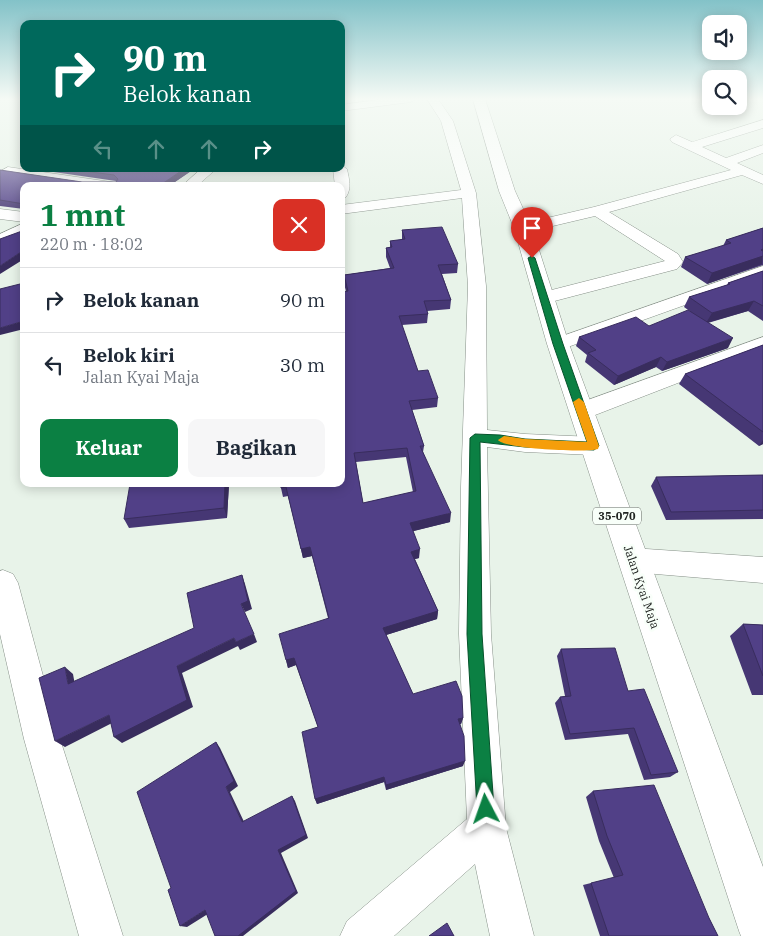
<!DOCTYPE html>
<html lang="id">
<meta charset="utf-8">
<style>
body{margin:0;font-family:"IBM Plex Serif",serif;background:#f6f6f7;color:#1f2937;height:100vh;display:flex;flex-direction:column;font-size:19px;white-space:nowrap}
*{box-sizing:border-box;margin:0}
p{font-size:16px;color:#747a83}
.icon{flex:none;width:28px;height:28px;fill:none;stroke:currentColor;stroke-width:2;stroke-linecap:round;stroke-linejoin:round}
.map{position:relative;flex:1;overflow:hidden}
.sheet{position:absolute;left:20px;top:182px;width:325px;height:305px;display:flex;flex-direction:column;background:#fff;border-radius:10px;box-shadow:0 2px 12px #0003}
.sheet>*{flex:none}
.banner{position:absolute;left:20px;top:20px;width:325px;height:152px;border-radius:10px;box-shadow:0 2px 12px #0003;background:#00695c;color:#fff;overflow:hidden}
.tools{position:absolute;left:702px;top:15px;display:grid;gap:10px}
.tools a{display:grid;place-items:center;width:45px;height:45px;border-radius:10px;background:#fff;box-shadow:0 2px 12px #0003;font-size:25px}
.pin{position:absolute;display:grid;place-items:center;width:42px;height:42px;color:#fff;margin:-51px -21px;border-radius:50% 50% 50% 0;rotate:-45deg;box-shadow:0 0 5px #0007}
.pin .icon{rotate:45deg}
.me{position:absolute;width:55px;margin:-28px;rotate:356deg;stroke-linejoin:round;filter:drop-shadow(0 0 4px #0008)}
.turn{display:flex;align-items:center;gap:18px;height:105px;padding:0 20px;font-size:22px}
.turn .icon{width:65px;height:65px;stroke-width:2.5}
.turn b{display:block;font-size:35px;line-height:42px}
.lanes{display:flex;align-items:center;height:48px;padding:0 20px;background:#0003;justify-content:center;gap:25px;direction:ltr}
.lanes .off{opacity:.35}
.round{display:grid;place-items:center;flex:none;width:52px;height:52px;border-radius:10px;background:#f6f6f7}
.head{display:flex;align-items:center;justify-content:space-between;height:85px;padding:0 20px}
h1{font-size:30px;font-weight:800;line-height:38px;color:#0b8043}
.button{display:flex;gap:10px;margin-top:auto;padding:10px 20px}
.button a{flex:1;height:58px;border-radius:10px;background:#0b8043;color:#fff;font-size:20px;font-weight:800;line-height:58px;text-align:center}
.button a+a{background:#f6f6f7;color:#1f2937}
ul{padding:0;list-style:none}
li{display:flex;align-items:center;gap:15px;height:65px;padding:0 20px;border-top:1px solid #e0e1e3}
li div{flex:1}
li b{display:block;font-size:19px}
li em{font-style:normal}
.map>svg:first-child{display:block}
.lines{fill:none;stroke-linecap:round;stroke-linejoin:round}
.minor-casing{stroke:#869088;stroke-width:1}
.major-casing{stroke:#869088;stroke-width:1}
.minor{fill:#fff;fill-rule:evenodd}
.major{fill:#fff;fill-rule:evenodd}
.wall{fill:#463774;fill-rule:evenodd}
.shaded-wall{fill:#392d5e}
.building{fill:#514087;stroke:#392d5e;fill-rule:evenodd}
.route{fill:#0b8043;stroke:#07532c}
.slow{fill:#f59e0b}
.labels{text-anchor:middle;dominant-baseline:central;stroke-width:5;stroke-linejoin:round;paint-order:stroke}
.shield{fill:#f8fff9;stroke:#626662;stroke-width:1}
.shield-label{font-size:11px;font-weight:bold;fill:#212522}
.street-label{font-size:12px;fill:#212522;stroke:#f8fff9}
</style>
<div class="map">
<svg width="763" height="936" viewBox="0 0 763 936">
<rect width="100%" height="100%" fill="#e8f3e9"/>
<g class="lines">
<defs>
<path id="minor" d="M384,99H416L411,102L341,111V105Z
M427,99H438L453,121L476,193L486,286L487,430L525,434L594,437L603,440L606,446L603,452L594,455L525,452L487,447L491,634L506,828L534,936H490L475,864L394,936H340L347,921L467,819L459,634L461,487L468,286L462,198L341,214V205L461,190L441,121Z
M763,120V128L702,147L726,158L763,145V153L737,163L763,175V184L742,175L609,212L678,254L683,262L677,269L543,304L536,302L534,298L536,294L665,261L595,216L523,233L517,231L515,228L517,225L594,207L731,170L672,142L670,139L676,135L692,142Z
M341,165L347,169C349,179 352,188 346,197L341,198V186H335L333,169H341Z
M8,167L111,182L116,183L118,186H84L3,174L1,171Z
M201,169H216L197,186H182Z
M0,209L24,212V222L0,219Z
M24,223V235L0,246V234Z
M763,266V277L565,348L558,350L551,348L548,344L551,340Z
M763,337V350L590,417L582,419L574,417L571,411L574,405Z
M632,548L763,557V583L632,572L622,569L618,560L622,551Z
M3,570L13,574L18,583L60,739L123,936H79L24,739L0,634V571Z"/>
<path id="major" d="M473,99H485L515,191L532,228L569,344L763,867V936H741L739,931L547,344L514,228L499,191Z"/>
</defs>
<use href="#minor" class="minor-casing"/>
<use href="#major" class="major-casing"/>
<use href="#minor" class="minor"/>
<use href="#major" class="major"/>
</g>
<path class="wall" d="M33,169H194L169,186H24V209L0,206V170L82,182H116V181Z
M763,228V265L707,284L681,267L685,257L723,246L726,240Z
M402,230L458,264L457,273L442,274L451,300L450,309L427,311L428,314L427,323L402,325L418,371L438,398L437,407L412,410L424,446L423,452L450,522L413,531L419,558L415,559L438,611L437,619L386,635L413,694L463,718L461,724H460L463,766L386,790L384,782L317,804L315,799L318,727L296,665L288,668L286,660L328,618L312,556L303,558L288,496L283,497L281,488L346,291L344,284V275L390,268L386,257V248L390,247V241L402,240ZM406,457L413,492L363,503L356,462Z
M763,271V321L748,311L708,323L728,348L662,371L656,367L614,385L585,362L587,355L576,346L579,337L649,326L691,312L684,307L689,297L727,285L728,283Z
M763,345V444L759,446L679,384L685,374Z
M763,475V519L666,520L651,486L656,477Z
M229,484L227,518L129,528L124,519Z
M743,624L763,625V695H752L730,636Z
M561,649L628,691L678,772L670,777L644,780L628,734L565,740L555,703L560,697L565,696L557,656Z
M593,791L709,918L718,936H600L583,885L591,883L614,878L599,841L586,797Z"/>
<path class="shaded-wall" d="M184,169H194L169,186H159Z
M763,249L762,264L707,284L712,273Z
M24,250V259L0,274V266Z
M754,301L748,311L706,323L712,313Z
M24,321V329L0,335V328Z
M733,338L728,348L662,371L667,362Z
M661,357L656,367L614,385L618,376Z
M763,440V444L759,446Z
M225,484H229L227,518L224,508Z
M451,513L450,522L410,532V523Z
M310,547L312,556L303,558L301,549Z
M420,549L419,558L411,560V552Z
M242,575L245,584L252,609L245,612L241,604Z
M438,611L437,619L383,636V628Z
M254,634L257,642L240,650L236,642Z
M234,638L238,646L182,673L193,707L122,743L114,737L177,666Z
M294,658L296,665L288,668L286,660Z
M65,667L73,674L76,691L68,684Z
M109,715L116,721L65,747L55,741Z
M463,718L461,724L456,726L458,719Z
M216,742L220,748L238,786L230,792L246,826L242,822L226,787Z
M465,761L463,766L386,790V785Z
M384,777V782L317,804L315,799Z
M292,796L295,801L308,838L281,853L298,893L243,936H238Z
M205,910L211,912L187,927L180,926Z"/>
<path class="building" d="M68,169H184L159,186H24V204L0,200V170L82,182H116L118,179L114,175Z
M23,224H24V250L0,266V239L22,231Z
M442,227L458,264L438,265L451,300L424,301L428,314L399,316L418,371L428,370L438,398L409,401L424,446H420L451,513L410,523L420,549L411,552L438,611L383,628L413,694L456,681L462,696L463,718L458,719L464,736L465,761L386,785L384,777L315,799L302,732L318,727L294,658L286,660L279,634L329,618L310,547L301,549L286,487L281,488V484H341V292L348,291L344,275L394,268L386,248L392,247L390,241L405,239L402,230ZM407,448L416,491L363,503L354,453Z
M763,228V249L761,250L763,251V256L712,273L685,257L731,243L726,240Z
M763,271V306L754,301L712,313L689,297L730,284L728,283Z
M24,283V321L0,328V289Z
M688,310L733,338L667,362L661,357L618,376L588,353L596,350L579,337L636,317L649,326Z
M763,345V432L685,374Z
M763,475V510L671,512L656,477Z
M130,484H225L224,508L124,519Z
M242,575L248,601L241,604L254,634L236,642L234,638L177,666L187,700L114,737L109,715L55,741L39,678L65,667L68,684L194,628L187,593Z
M743,624L763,625V676Z
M615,648L628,691L644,689L678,772L651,775L634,728L570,734L560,697L571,696L561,649Z
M216,742L234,781L226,787L242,822L292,796L306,835L278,850L296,891L238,936H215L205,910L180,926L168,890L171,888L137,792Z
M654,785L709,918L718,936H609L591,883L623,875L607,836L593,791Z
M447,923L454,936H429Z"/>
<linearGradient id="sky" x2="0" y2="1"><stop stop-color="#83c2c8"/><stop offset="0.43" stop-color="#f5faf5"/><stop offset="1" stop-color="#f5faf5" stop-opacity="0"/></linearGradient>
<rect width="763" height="230" fill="url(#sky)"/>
<path class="route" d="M532,256L535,258L563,344L599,446L594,450L525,447L480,442L482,634L494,809L492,815L486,817L480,815L477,809L467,634L470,438L475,434L500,435L525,439L587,442L553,344L528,258Z"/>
<path class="slow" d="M579,398L584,402L599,446L598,449C585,453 505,449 498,440L504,436L525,439L587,442L573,402Z"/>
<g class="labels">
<rect class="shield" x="593" y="507.5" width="48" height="17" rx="4"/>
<g class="shield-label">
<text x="617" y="516">35-070</text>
</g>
<g class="street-label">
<text transform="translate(642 587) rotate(71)">Jalan Kyai Maja</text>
</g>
</g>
</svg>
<div class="tools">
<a><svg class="icon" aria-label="sound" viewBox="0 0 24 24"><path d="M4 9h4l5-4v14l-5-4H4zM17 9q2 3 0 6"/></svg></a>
<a><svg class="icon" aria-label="search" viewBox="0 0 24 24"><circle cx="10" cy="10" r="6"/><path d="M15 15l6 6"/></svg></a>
</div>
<div class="pin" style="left:532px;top:258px;background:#d93025"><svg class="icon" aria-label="arrive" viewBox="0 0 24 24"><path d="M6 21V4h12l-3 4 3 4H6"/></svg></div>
<svg class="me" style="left:486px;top:809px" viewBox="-20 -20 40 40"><path d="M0-17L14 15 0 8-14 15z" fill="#0b8043" stroke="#fff" stroke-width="4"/></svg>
<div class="banner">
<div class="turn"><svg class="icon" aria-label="right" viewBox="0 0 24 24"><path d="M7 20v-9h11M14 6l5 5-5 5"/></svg><div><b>90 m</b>Belok kanan</div></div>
<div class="lanes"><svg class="icon off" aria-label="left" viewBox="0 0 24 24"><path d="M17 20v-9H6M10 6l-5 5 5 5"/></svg><svg class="icon off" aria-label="ahead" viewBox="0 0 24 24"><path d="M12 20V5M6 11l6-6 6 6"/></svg><svg class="icon off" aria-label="ahead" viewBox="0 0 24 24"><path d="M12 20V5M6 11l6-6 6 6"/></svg><svg class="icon" aria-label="right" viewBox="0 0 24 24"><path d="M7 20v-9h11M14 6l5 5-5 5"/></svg></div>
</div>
<section class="sheet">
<div class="head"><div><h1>1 mnt</h1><p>220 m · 18:02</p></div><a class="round" style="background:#d93025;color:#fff"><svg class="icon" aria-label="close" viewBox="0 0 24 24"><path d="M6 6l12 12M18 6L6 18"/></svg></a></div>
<ul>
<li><svg class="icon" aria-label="right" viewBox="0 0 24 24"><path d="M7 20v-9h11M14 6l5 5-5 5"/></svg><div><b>Belok kanan</b></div><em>90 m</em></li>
<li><svg class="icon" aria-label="left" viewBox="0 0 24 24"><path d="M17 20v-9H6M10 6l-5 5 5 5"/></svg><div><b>Belok kiri</b><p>Jalan Kyai Maja</p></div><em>30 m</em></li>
</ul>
<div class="button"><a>Keluar</a><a>Bagikan</a></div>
</section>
</div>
